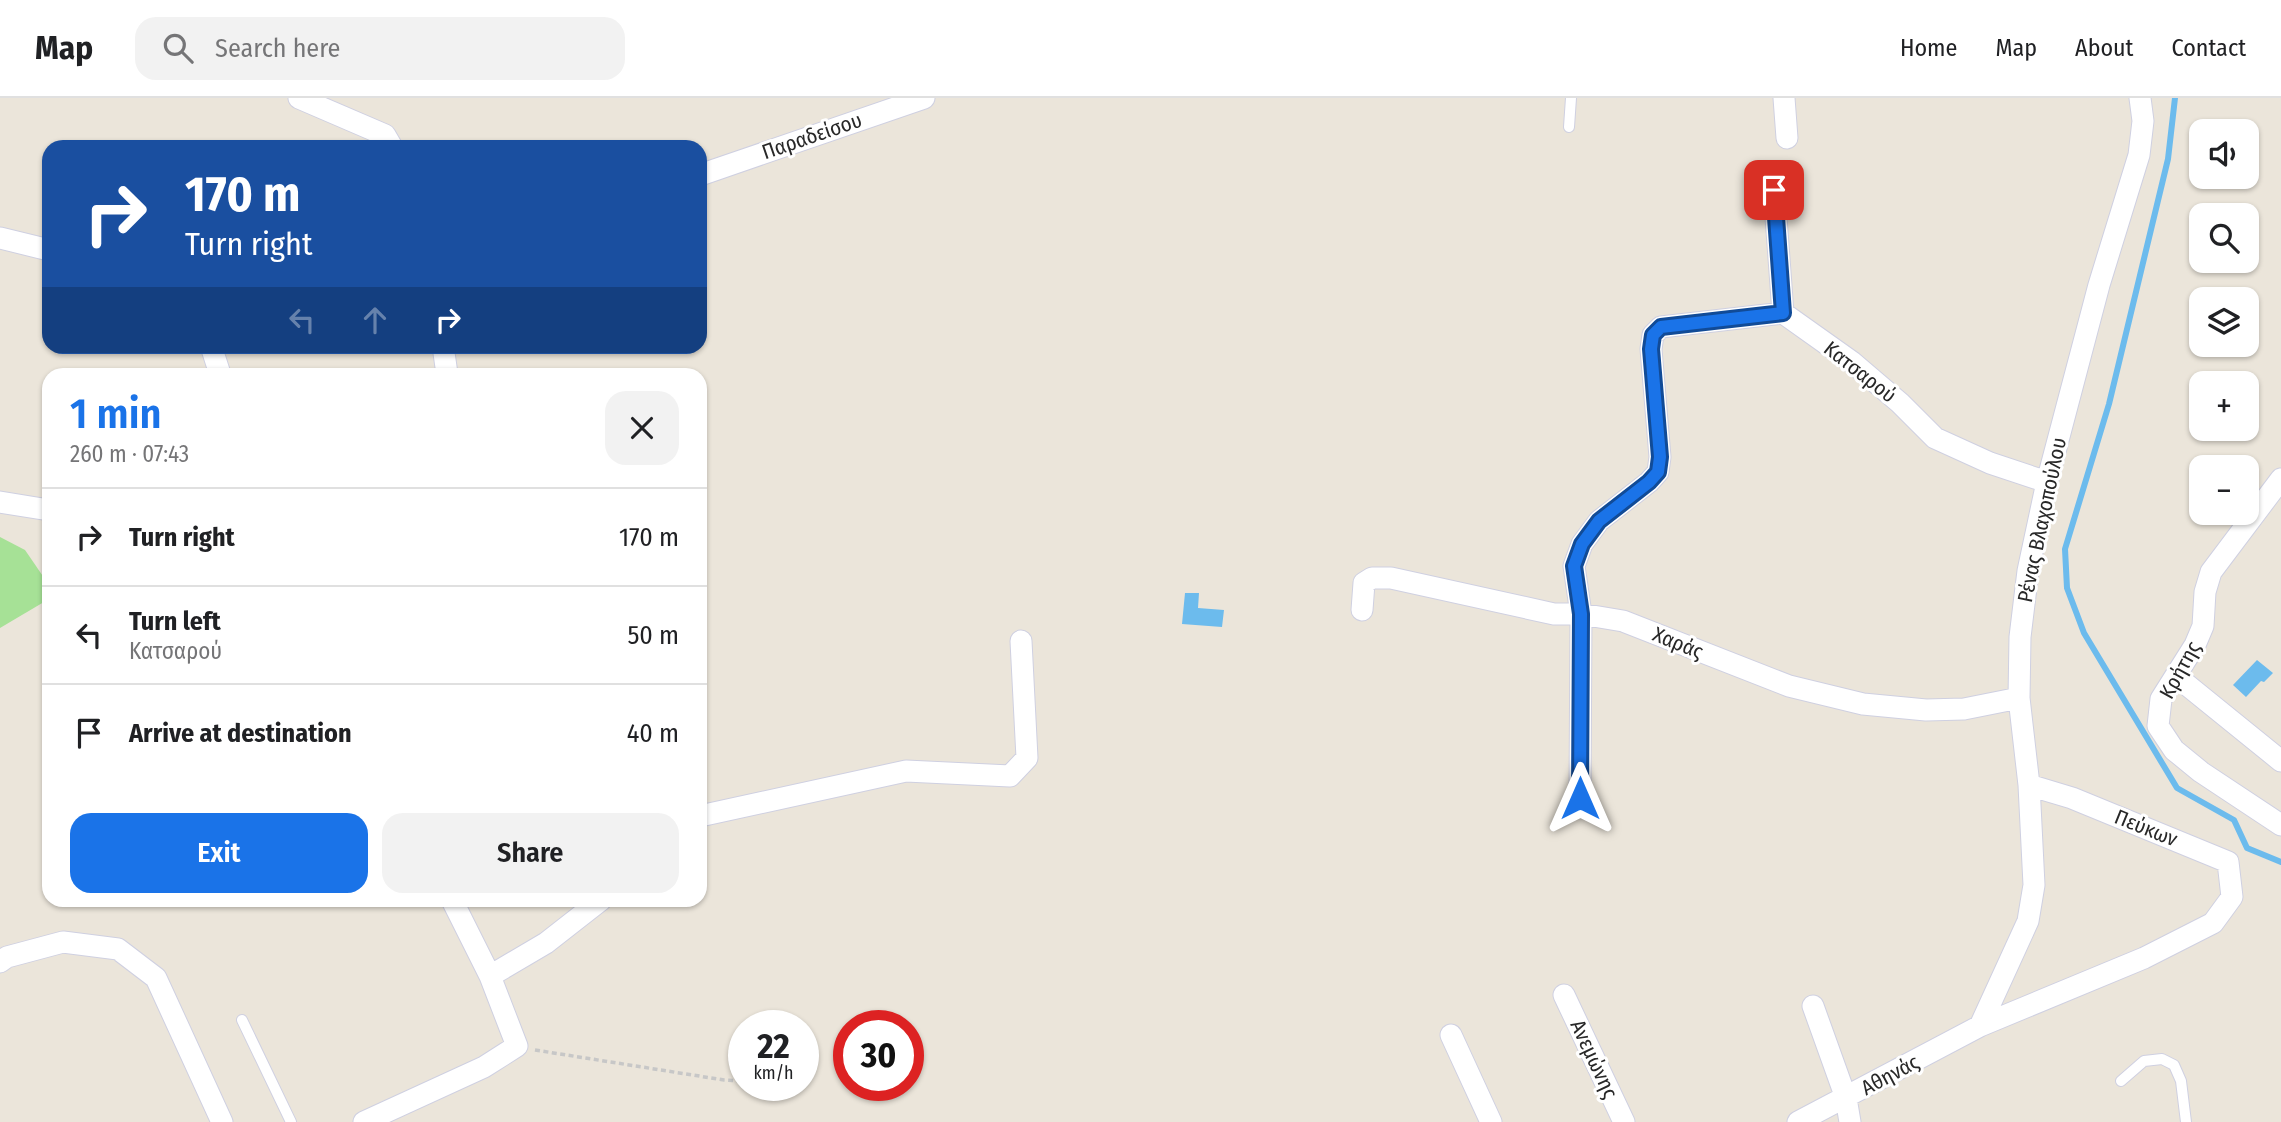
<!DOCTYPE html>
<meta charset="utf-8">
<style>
body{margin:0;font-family:"Fira Sans Condensed",sans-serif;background:#f2f2f2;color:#202124;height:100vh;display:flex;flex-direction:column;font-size:26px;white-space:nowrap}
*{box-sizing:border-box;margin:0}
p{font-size:23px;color:#757577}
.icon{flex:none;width:38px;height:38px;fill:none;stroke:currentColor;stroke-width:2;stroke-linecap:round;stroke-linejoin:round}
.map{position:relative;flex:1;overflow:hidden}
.sheet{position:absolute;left:42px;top:270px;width:665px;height:539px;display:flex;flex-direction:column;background:#fff;border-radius:21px;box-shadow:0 2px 5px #0004}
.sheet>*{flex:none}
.hud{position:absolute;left:42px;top:42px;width:665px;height:214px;border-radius:21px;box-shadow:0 2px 5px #0004;background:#1a4fa0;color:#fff;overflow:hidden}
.buttons{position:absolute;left:2189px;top:21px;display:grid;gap:14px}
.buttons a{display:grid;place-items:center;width:70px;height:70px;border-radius:14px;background:#fff;box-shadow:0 2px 5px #0004;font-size:35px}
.speed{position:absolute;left:728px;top:912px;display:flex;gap:14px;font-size:35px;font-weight:700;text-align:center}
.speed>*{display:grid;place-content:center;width:91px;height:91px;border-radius:50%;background:#fff;box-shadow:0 2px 5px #0004;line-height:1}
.speed small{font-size:18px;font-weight:400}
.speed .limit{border:10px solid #d22;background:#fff;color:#111}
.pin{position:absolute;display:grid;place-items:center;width:60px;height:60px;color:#fff;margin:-30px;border-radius:14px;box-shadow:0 4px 10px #0006}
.me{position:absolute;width:77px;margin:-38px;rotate:0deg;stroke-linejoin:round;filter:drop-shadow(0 0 5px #0008)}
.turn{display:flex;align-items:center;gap:24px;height:147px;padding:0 28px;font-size:32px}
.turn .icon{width:91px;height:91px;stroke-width:2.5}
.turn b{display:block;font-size:49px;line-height:60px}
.lanes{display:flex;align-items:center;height:66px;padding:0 28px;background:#0003;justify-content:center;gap:35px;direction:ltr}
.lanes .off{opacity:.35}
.round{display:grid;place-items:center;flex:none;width:74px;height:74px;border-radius:21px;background:#f2f2f2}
.head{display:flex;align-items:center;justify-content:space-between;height:119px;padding:0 28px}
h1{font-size:42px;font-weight:600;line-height:52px;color:#1a73e8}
.action{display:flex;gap:14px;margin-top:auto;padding:14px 28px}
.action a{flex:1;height:80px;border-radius:21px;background:#1a73e8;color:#fff;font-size:28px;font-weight:600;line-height:80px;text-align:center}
.action a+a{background:#f2f2f2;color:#202124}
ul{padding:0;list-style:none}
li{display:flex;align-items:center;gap:21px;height:98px;padding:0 28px;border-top:2px solid #e0e0e0}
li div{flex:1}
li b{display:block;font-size:26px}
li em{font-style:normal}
header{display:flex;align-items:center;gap:42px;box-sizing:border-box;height:98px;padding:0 35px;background:#fff;border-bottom:2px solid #e0e0e0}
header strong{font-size:33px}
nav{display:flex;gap:38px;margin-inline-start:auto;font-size:24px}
.search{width:490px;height:63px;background:#f2f2f2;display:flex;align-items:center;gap:18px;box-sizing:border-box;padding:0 24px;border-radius:21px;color:#757577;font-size:26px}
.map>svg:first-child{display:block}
.green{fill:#a6e196}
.water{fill:#6cbbed}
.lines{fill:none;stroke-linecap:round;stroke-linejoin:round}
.stream{stroke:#6cbbed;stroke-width:6}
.service-casing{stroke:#cfd0e1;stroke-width:12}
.minor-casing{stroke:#cfd0e1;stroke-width:23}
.path{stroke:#c7c7c7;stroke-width:3.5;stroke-dasharray:5 3.5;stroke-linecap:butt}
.service{stroke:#fff;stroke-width:10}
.minor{stroke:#fff;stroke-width:21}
.route-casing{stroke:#114b97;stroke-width:18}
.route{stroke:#1a73e8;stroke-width:12}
.labels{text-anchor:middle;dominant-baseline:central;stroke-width:6;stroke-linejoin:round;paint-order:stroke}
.street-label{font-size:21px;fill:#282828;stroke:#fff}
</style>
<header>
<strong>Map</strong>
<div class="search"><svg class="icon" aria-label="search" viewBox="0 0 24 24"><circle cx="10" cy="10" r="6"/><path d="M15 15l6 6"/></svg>Search here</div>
<nav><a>Home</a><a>Map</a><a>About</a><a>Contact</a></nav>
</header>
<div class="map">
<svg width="2281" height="1024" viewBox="0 0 2281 1024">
<rect width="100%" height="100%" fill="#ebe5da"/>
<path class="green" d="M0,439L25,452L49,487V501L0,530Z"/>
<path class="water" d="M1185,495H1199L1198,510L1224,512L1222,529L1182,526Z
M2257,562L2273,575L2264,584L2261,583L2246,599L2233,587Z"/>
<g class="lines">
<path class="stream" d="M2175,0L2168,61L2109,306L2065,451L2067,490L2084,535L2177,690L2234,722L2247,750L2281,764"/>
<defs>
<path id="service" d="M1569,29L1571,0
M242,922L291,1024
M2121,983L2144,963L2162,961L2174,967L2181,983L2186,1024"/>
<path id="minor" d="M299,0L385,37L392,49
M1784,0L1787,40
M700,77L924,0
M1774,92L1783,215L1852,264L1900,305L1935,340L1990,365L2047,384
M0,140L49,152
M211,248L220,276
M443,248L447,276
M2281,381L2211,474L2205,494L2203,528L2195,547L2161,601L2158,628L2174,652L2201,674L2281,727
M0,404L49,412
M1362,512L1364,485L1372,480H1391L1554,516H1581L1623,523L1789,588L1863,606L1926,612L1964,611L2019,600
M2176,578L2281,663
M1580,700L1581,516L1574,468L1582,446L1599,423L1649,384L1658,374L1660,359L1651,251L1653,237L1661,229L1783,215
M700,718L906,673L1010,678L1027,660L1021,543
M452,802L490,878
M0,864L7,859L63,844L118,851L156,880L222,1024
M1564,897L1624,1024
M1813,908L1846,1000L1850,1024
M1980,928L2028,823L2034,787L2029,687L2019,600L2020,539L2028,473L2047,384L2099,187L2139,57L2143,23L2140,0
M1451,937L1491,1024
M364,1024L484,969L517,948L490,878L546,845L601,802
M1798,1024L1980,928L2144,860L2213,825L2232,799L2228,764L2072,700L2029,687"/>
</defs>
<use href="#service" class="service-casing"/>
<use href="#minor" class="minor-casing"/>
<path class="path" d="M535,952L724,982L744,983"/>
<use href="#service" class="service"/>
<use href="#minor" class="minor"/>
</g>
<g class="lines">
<defs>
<path id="route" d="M1580,700L1581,516L1574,468L1582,446L1599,423L1649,384L1658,374L1660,359L1651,251L1653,237L1661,229L1783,215L1774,92"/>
</defs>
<use href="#route" class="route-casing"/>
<use href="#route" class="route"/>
</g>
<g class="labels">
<g class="street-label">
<text transform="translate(812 38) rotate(-19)">Παραδείσου</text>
<text transform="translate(1860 274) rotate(38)">Κατσαρού</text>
<text transform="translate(2042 422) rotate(-78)">Ρένας Βλαχοπούλου</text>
<text transform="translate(1678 545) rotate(22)">Χαράς</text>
<text transform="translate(2180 572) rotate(-61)">Κρήτης</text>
<text transform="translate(2146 730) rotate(22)">Πεύκων</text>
<text transform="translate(1594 961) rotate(65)">Ανεμώνης</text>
<text transform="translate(1890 977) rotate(-28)">Αθηνάς</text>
</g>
</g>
</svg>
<div class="buttons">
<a><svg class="icon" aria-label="sound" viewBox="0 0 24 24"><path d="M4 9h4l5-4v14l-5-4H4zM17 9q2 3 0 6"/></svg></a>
<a><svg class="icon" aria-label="search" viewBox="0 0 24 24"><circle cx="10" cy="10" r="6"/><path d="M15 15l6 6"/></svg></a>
<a><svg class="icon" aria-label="layers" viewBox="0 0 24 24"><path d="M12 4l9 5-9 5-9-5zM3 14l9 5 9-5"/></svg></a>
<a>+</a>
<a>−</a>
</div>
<div class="speed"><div>22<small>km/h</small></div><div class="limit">30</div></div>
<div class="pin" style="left:1774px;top:92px;background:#d93025"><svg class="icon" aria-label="arrive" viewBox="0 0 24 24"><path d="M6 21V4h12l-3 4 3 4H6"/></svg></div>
<svg class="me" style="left:1580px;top:700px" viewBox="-20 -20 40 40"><path d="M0-17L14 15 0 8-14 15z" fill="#1a73e8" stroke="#fff" stroke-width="4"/></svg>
<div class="hud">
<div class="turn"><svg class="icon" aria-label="right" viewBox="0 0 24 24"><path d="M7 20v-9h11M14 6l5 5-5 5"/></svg><div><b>170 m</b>Turn right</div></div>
<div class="lanes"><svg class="icon off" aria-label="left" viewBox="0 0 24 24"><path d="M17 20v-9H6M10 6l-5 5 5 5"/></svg><svg class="icon off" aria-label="ahead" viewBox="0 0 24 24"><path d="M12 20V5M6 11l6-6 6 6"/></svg><svg class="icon" aria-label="right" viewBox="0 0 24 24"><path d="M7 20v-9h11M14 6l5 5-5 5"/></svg></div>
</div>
<section class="sheet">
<div class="head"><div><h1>1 min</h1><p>260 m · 07:43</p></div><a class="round"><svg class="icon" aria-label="close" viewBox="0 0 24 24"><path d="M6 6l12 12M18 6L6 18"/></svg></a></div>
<ul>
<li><svg class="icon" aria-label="right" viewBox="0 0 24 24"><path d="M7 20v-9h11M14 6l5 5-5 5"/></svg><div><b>Turn right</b></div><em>170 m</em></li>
<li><svg class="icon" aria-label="left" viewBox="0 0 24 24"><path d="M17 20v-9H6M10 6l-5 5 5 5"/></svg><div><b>Turn left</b><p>Κατσαρού</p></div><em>50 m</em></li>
<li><svg class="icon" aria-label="arrive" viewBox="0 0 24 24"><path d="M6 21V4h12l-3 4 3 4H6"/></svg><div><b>Arrive at destination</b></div><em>40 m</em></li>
</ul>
<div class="action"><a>Exit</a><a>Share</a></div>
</section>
</div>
